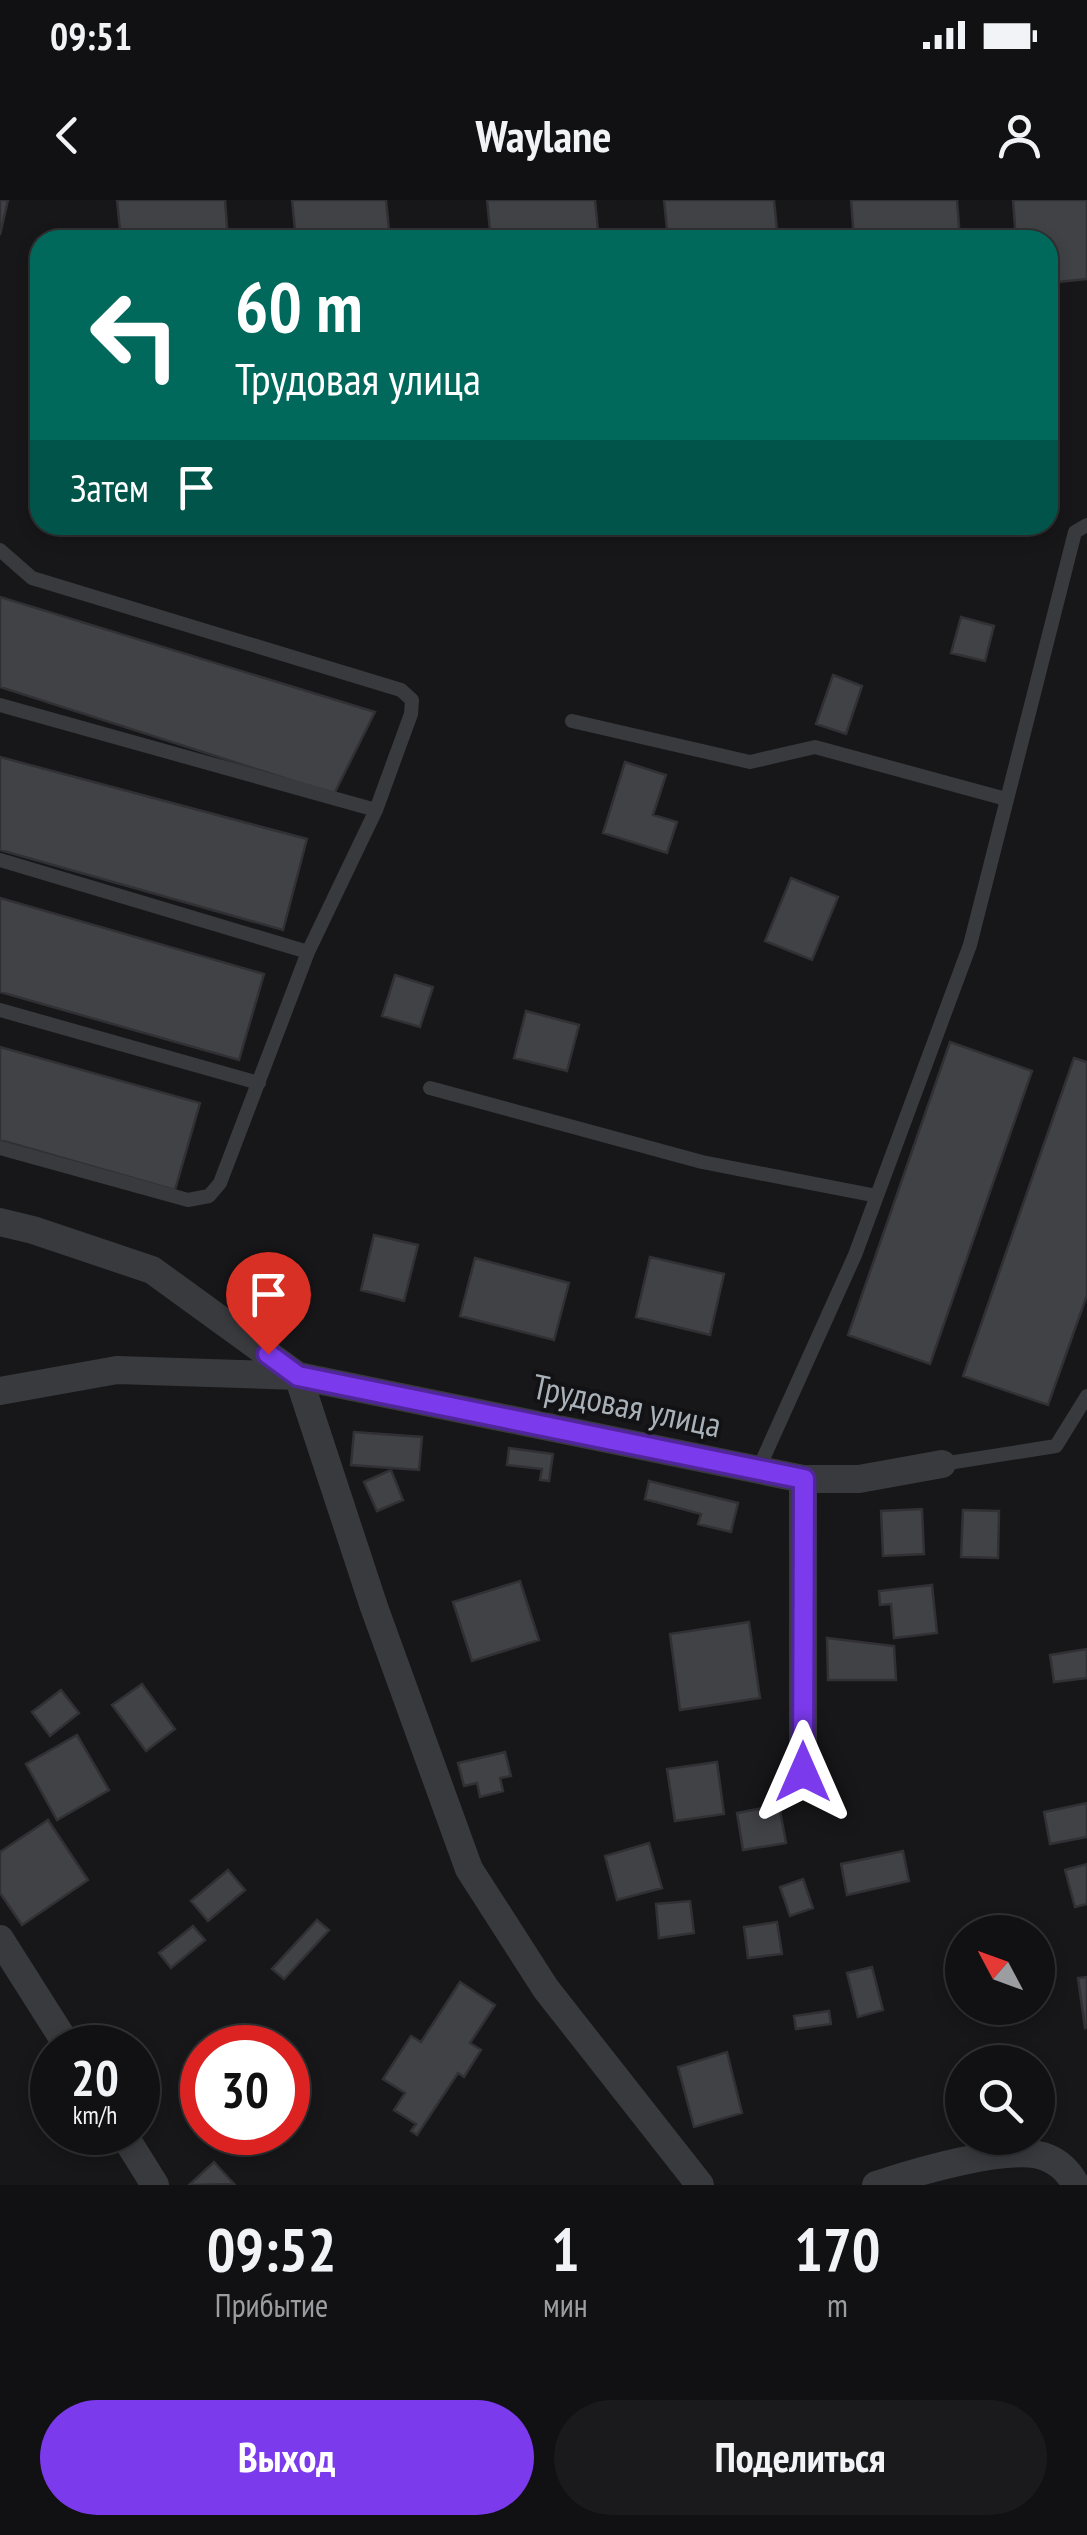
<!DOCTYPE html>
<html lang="ru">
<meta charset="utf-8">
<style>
body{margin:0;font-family:"PT Sans Narrow",sans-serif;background:#1a1a1c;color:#f1f3f6;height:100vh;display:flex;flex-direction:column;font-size:38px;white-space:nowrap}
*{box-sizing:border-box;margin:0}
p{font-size:32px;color:#9c9da0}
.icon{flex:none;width:55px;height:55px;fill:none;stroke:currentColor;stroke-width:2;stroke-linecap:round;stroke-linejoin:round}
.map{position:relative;height:1985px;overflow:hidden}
.panel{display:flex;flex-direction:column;background:#111113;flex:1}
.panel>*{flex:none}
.banner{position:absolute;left:30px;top:30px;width:1028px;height:305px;border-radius:30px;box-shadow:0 5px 15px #0003,0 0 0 2px #303133;background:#00695c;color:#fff;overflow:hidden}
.needle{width:65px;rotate:311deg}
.buttons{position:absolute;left:945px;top:1715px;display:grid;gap:20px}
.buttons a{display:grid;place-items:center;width:110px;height:110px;border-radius:50%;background:#111113;box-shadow:0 5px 15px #0003,0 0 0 2px #303133;font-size:50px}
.speed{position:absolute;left:30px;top:1825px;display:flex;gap:20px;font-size:50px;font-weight:700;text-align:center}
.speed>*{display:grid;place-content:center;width:130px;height:130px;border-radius:50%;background:#111113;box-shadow:0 5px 15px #0003,0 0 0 2px #303133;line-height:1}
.speed small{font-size:25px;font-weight:400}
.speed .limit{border:15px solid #d22;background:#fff;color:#111}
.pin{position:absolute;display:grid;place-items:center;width:85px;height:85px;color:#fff;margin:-102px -42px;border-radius:50% 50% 50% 0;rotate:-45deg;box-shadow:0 0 10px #0007}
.pin .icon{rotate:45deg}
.me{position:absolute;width:110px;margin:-55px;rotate:0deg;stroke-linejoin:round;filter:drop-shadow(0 0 8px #0008)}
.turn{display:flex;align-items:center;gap:35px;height:210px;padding:0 40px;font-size:45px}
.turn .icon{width:130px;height:130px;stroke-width:2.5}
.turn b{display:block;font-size:70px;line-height:85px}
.then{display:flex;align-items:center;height:95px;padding:0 40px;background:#0003;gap:20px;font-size:38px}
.eta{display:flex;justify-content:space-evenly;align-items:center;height:170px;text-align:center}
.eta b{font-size:60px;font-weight:600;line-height:70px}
.button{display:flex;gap:20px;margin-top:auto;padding:20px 40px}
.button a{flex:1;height:115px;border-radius:60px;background:#7c3aed;color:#fff;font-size:40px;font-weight:600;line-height:115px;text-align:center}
.button a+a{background:#1a1a1c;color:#f1f3f6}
.status{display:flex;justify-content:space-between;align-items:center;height:70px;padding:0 50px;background:#111113;direction:ltr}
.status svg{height:28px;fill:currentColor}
header{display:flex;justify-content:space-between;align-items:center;height:130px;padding:0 40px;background:#111113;font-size:45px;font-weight:600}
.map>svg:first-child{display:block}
.building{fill:#414246;stroke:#313135;stroke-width:2.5}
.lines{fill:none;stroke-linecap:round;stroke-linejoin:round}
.lane{stroke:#383a3e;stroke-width:14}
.street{stroke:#383a3e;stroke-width:28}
.route-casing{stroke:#51269a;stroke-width:25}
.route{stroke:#7c3aed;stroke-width:18}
.labels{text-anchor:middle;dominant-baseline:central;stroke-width:8;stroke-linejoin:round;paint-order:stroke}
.street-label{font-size:35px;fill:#a9b1b9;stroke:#121214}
</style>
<div class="status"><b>09:51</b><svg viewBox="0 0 49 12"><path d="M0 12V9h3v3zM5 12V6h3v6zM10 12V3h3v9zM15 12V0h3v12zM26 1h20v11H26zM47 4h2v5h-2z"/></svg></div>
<header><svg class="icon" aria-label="back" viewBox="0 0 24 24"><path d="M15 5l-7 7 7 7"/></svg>Waylane<svg class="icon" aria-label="person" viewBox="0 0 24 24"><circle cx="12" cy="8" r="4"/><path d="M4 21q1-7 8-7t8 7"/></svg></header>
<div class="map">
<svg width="1087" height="1985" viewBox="0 0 1087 1985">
<rect width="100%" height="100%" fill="#171719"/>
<path class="building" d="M0,0H8L0,35Z
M117,0H225L228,40H121Z
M292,0H386L390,40H296Z
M487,0H595L599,40H491Z
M664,0H774L778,40H668Z
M851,0H957L960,40H854Z
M1013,0H1087V79L1048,83V40H1016Z
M0,397L375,512L334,594L0,487Z
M961,417L994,426L985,461L951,453Z
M833,475L862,486L846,534L816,524Z
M0,557L307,639L283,730L0,650Z
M625,562L666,575L653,615L677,622L667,653L603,633Z
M791,678L838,697L812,760L765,741Z
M0,698L264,774L239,860L0,792Z
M395,775L433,787L420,827L382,816Z
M526,811L579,825L567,871L514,858Z
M950,842L1032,871L930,1164L848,1135Z
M0,847L200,903L175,990L0,940Z
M1074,858L1087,862V1095L1048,1205L963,1176Z
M374,1035L418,1045L404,1101L361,1090Z
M650,1057L724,1074L710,1135L636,1117Z
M475,1058L569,1083L554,1140L460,1116Z
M354,1232L422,1237L419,1270L351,1265Z
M509,1248L553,1254L549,1281L540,1280L542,1269L507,1265Z
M391,1270L403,1300L377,1311L364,1282Z
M649,1281L738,1303L731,1332L698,1324L701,1314L645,1299Z
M922,1309L924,1354L883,1356L881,1311Z
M963,1310L999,1311L998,1358L961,1357Z
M520,1381L539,1440L472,1461L453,1402Z
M932,1385L937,1433L894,1438L891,1404L880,1405L879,1391Z
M749,1422L760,1498L680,1510L670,1434Z
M827,1438L894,1446L896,1480H828Z
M1087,1449V1478L1054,1482L1050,1455Z
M142,1484L175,1529L146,1551L112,1505Z
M61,1490L79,1513L50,1536L32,1512Z
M77,1535L109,1590L57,1620L26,1564Z
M505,1552L511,1576L500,1578L503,1591L480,1597L477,1583L464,1586L458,1563Z
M717,1562L724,1614L675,1621L667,1569Z
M1087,1603V1637L1050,1644L1044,1612Z
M779,1605L786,1643L743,1650L737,1613Z
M48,1620L88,1680L22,1725L0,1693V1652Z
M649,1643L662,1688L617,1700L605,1656Z
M903,1651L909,1681L847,1695L841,1664Z
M1087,1664V1704L1075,1707L1065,1670Z
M228,1670L245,1690L208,1721L191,1701Z
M803,1679L813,1708L790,1716L780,1687Z
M690,1701L694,1733L659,1738L656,1704Z
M317,1720L329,1730L284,1779L272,1769Z
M777,1722L782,1754L748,1758L744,1727Z
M193,1726L205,1740L171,1768L159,1753Z
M872,1767L883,1810L858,1817L847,1773Z
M1087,1777V1827L1085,1828L1078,1778Z
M460,1782L495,1805L470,1843L481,1850L464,1877L458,1873L417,1935L411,1931L416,1924L394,1910L405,1893L383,1879L411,1836L421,1842Z
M829,1811L831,1824L796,1829L794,1816Z
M727,1852L742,1913L694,1927L678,1867Z
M214,1962L234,1984L189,1985Z"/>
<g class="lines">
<path class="lane" d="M0,350L32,378L401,490L412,500L411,514L376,610L0,505
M572,521L750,562L815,547L1006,599
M0,660L308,752
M0,810L259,883
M430,888L702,962L877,996
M0,948L188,1000L209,996L220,983L308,752L376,610
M942,1264L1056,1246L1087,1196
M758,1270L855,1055L970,745L1075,332L1087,325"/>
<path class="street" d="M0,1022L33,1030L152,1070L298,1176L374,1407L469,1669L546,1789L700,1985
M0,1191L117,1170L298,1176L803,1279H859L942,1264
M803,1572V1279
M0,1739L69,1848
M122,1932L155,1985
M876,1985C913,1973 1014,1942 1048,1958C1060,1963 1070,1974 1076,1985"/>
</g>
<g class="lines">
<defs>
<path id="route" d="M268,1154L298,1176L804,1279L803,1572"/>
</defs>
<use href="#route" class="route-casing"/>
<use href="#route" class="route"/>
</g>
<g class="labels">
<g class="street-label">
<text transform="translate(627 1205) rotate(12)">Трудовая улица</text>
</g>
</g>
</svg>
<div class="buttons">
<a><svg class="needle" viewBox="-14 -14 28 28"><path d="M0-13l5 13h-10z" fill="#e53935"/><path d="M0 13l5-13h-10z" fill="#9c9da0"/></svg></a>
<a><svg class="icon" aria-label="search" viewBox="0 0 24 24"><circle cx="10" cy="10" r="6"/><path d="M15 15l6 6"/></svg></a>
</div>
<div class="speed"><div>20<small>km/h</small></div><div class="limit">30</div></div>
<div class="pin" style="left:268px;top:1154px;background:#d93025"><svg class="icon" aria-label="arrive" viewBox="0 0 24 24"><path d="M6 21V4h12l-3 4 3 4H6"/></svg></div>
<svg class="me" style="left:803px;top:1572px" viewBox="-20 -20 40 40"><path d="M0-17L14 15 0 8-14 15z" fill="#7c3aed" stroke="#fff" stroke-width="4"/></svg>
<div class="banner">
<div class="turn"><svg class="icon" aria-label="left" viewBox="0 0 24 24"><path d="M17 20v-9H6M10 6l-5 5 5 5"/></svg><div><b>60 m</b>Трудовая улица</div></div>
<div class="then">Затем<svg class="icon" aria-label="arrive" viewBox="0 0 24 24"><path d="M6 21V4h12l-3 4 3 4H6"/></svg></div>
</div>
</div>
<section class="panel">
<div class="eta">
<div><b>09:52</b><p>Прибытие</p></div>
<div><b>1</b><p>мин</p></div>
<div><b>170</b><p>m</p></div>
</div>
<div class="button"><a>Выход</a><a>Поделиться</a></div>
</section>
